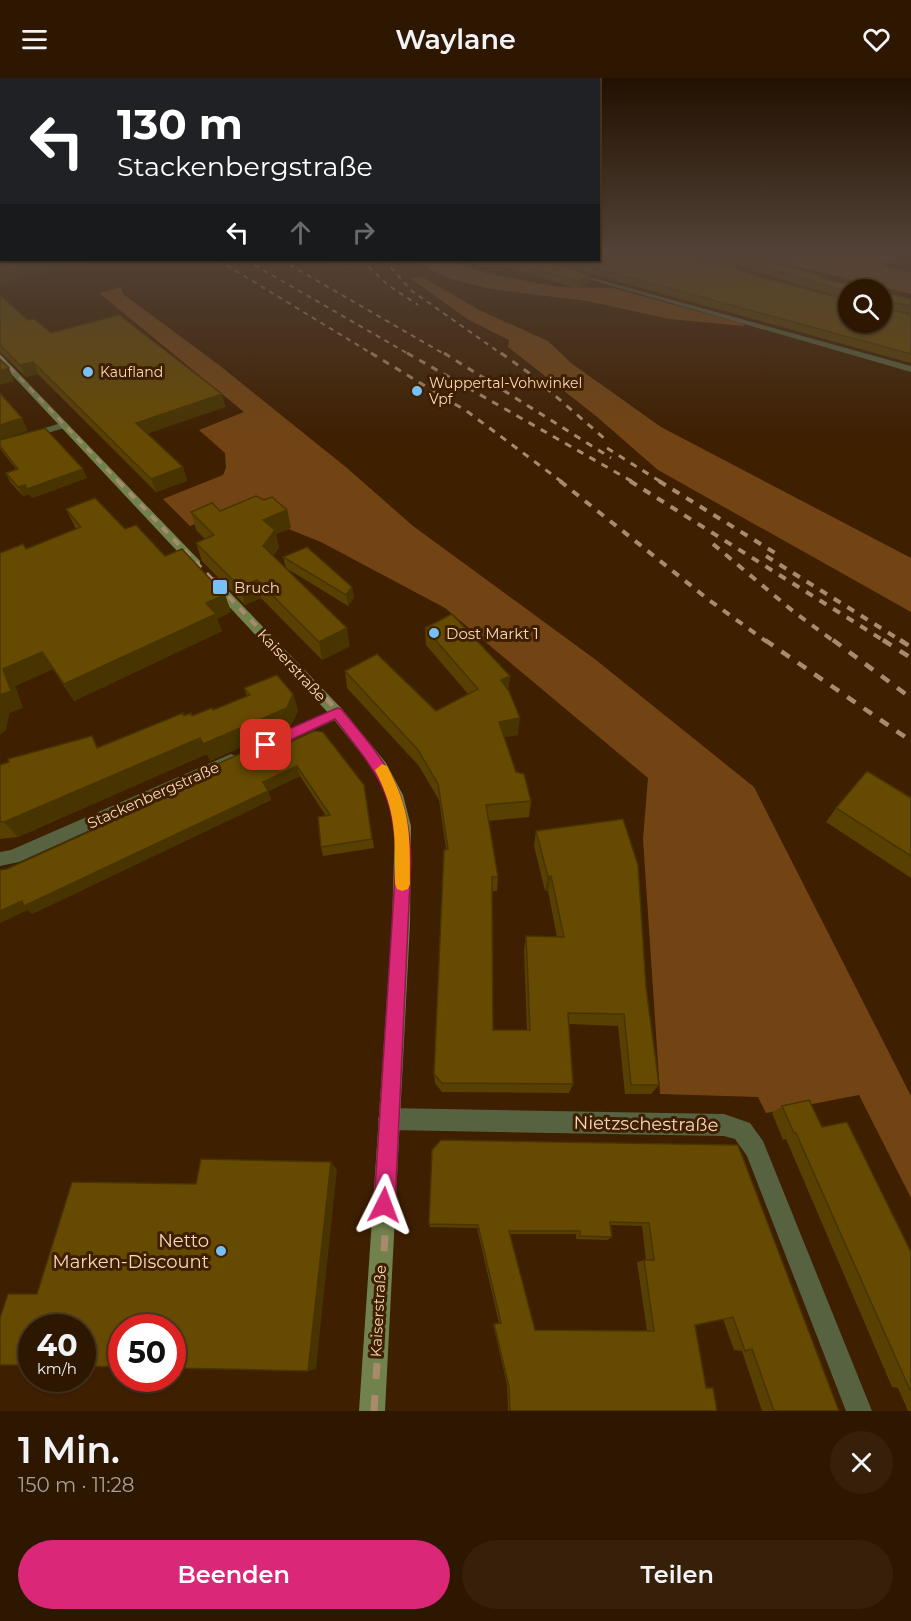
<!DOCTYPE html>
<html lang="de">
<meta charset="utf-8">
<style>
body{margin:0;font-family:Montserrat,sans-serif;background:#36200a;color:#f1f3f6;height:100vh;display:flex;flex-direction:column;font-size:22px;white-space:nowrap}
*{box-sizing:border-box;margin:0}
p{font-size:20px;color:#a79f99}
.icon{flex:none;width:33px;height:33px;fill:none;stroke:currentColor;stroke-width:2;stroke-linecap:round;stroke-linejoin:round}
.map{position:relative;height:1333px;overflow:hidden}
.panel{display:flex;flex-direction:column;background:#2e1700;flex:1}
.panel>*{flex:none}
.top-card{position:absolute;left:0px;top:0px;width:600px;height:183px;box-shadow:0 2px 4px #0004,0 0 0 2px #493622;background:#202124;color:#fff;overflow:hidden}
.tools{position:absolute;left:838px;top:201px;display:grid;gap:12px}
.tools a{display:grid;place-items:center;width:54px;height:54px;border-radius:50%;background:#2e1700;box-shadow:0 2px 4px #0004,0 0 0 2px #493622;font-size:30px}
.speed{position:absolute;left:18px;top:1236px;display:flex;gap:12px;font-size:30px;font-weight:700;text-align:center}
.speed>*{display:grid;place-content:center;width:78px;height:78px;border-radius:50%;background:#2e1700;box-shadow:0 2px 4px #0004,0 0 0 2px #493622;line-height:1}
.speed small{font-size:15px;font-weight:400}
.speed .limit{border:9px solid #d22;background:#fff;color:#111}
.pin{position:absolute;display:grid;place-items:center;width:51px;height:51px;color:#fff;margin:-26px;border-radius:12px;box-shadow:0 3px 9px #0006}
.me{position:absolute;width:66px;margin:-33px;rotate:3deg;stroke-linejoin:round;filter:drop-shadow(0 0 4px #0008)}
.turn{display:flex;align-items:center;gap:21px;height:126px;padding:0 18px;font-size:27px}
.turn .icon{width:78px;height:78px;stroke-width:2.5}
.turn b{display:block;font-size:42px;line-height:51px}
.lanes{display:flex;align-items:center;height:57px;padding:0 18px;background:#0003;justify-content:center;gap:30px;direction:ltr}
.lanes .off{opacity:.35}
.round{display:grid;place-items:center;flex:none;width:63px;height:63px;border-radius:32px;background:#36200a}
.head{display:flex;align-items:center;justify-content:space-between;height:102px;padding:0 18px}
h1{font-size:36px;font-weight:600;line-height:45px}
.button{display:flex;gap:12px;margin-top:auto;padding:12px 18px}
.button a{flex:1;height:69px;border-radius:36px;background:#db2777;color:#fff;font-size:24px;font-weight:600;line-height:69px;text-align:center}
.button a+a{background:#36200a;color:#f1f3f6}
header{display:flex;justify-content:space-between;align-items:center;height:78px;padding:0 18px;background:#2e1700;font-size:27px;font-weight:600}
.map>svg:first-child{display:block}
.green{fill:#724413}
.lines{fill:none;stroke-linecap:round;stroke-linejoin:round}
.minor{fill:#576240;fill-rule:evenodd}
.secondary{fill:#72824c;fill-rule:evenodd}
.rail-far5{stroke:#aa8a6c;stroke-width:2;stroke-dasharray:5 5;stroke-linecap:butt}
.rail-far4{stroke:#aa8a6c;stroke-width:3;stroke-dasharray:7 7;stroke-linecap:butt}
.rail-far3{stroke:#aa8a6c;stroke-width:4;stroke-dasharray:8 8;stroke-linecap:butt}
.rail-far2{stroke:#aa8a6c;stroke-width:4.5;stroke-dasharray:10 10;stroke-linecap:butt}
.rail-far1{stroke:#aa8a6c;stroke-width:5;stroke-dasharray:13 13;stroke-linecap:butt}
.rail{stroke:#aa8a6c;stroke-width:7;stroke-dasharray:16 16;stroke-linecap:butt}
.wall{fill:#584002;fill-rule:evenodd}
.shaded-wall{fill:#473401}
.building{fill:#664a02;stroke:#473401;stroke-width:1.5;fill-rule:evenodd}
.route{fill:#db2777;stroke:#8e194d;stroke-width:1.5}
.slow{fill:#f59e0b}
.poi-dot{fill:#77c0f7;stroke:#3e1f00;stroke-width:2}
.labels{text-anchor:middle;dominant-baseline:central;stroke-width:6;stroke-linejoin:round;paint-order:stroke}
.far-poi-label{font-size:14px;fill:#fad8bb;stroke:#3e1f00;text-anchor:start}
.poi-label{font-size:15px;fill:#fad8bb;stroke:#3e1f00;text-anchor:start}
.street-label{font-size:15px;fill:#fad8bb;stroke:#3e1f00}
.near-street-label{font-size:18px;fill:#fad8bb;stroke:#3e1f00}
.near-poi-label{font-size:18px;fill:#fad8bb;stroke:#3e1f00;text-anchor:end}
</style>
<header><svg class="icon" aria-label="menu" viewBox="0 0 24 24"><path d="M4 6h16M4 12h16M4 18h16"/></svg>Waylane<svg class="icon" aria-label="heart" viewBox="0 0 24 24"><path d="M12 20l-8-8c-3-5 5-10 8-4 3-6 11-1 8 4z"/></svg></header>
<div class="map">
<svg width="911" height="1333" viewBox="0 0 911 1333">
<rect width="100%" height="100%" fill="#3e1f00"/>
<path class="green" d="M791,175H833L851,179L896,177L897,179L881,185L889,190L911,194V216L771,182Z
M411,182H444L489,196L559,209L613,210L744,246V248L669,241L587,223L491,211L450,201Z
M421,198L479,232L548,263L571,285L661,349L911,480V534L658,392L596,338L508,269L509,262L469,242L411,201Z
M121,209L123,216L219,287L347,390L413,448L596,582L754,709L911,1018V1120L859,1017L766,1035L758,1019L660,1016L643,761L648,700L445,530L321,464L236,430L190,448L163,421L223,397L226,390L225,375L199,352L244,334L99,215Z"/>
<g class="lines">
<path class="minor" d="M571,194L911,288V294L571,196Z
M64,344L67,345V349L0,370V364Z
M337,630L342,631L344,635L342,639L266,673H256L253,669L256,665Z
M231,676L236,678L239,682L236,686L19,784L0,788V774L11,772Z
M389,1030L724,1036L750,1045L763,1063L872,1333H846L747,1078L735,1061L724,1058L389,1052L381,1049L378,1041L381,1033Z"/>
<path class="secondary" d="M0,276L200,483V489H192L0,284Z
M212,499L216,500L342,631L386,685L403,717L411,748L410,845L385,1333H359L392,845L395,748L387,717L375,693L332,639L208,506L206,503Z"/>
<path class="rail-far5" d="M218,182L374,277
M246,182L410,277
M281,182L446,277
M361,182L388,207L418,227
M384,182L412,213L503,277"/>
<path class="rail-far4" d="M371,275L468,334L562,404
M407,275L633,404
M444,275L611,380
M501,275L529,295L605,361
M0,279L119,404
M607,370L661,404"/>
<path class="rail-far3" d="M118,403L272,564
M560,403L709,522L767,564
M630,403L886,564
M659,403L780,478
M713,466L794,534L835,564
M766,478L903,564"/>
<path class="rail-far2" d="M271,562C331,625 387,675 401,765
M765,562L911,663
M833,562L911,620
M883,562L911,580
M900,562L911,569"/>
<path class="rail-far1" d="M394,1017L407,805L401,763"/>
<path class="rail" d="M374,1333L394,1015"/>
</g>
<path class="wall" d="M692,175H840L829,181L768,184L824,198L823,201L849,212V222Z
M851,175H911V176L857,179Z
M327,182H374L375,184L346,191Z
M463,182H540L591,204L577,210L501,188L482,189Z
M541,182H598L849,244L882,214L911,221V236L885,231L911,236V285Z
M0,217L28,242L51,255L222,316L225,329L147,355L183,389L187,403L156,414L38,296L26,299L0,274Z
M0,362L87,400L32,420L29,416L23,418L10,404L6,395L16,391L1,372L0,370Z
M66,431L125,451L165,478L225,517L231,534L217,541L222,553L74,623L53,591L15,608L23,630L9,635L6,652L26,471L76,451Z
M287,432L291,450L276,456L279,470L273,478L350,568L322,582L261,520L245,527L202,483L196,465L205,461L196,452L191,434Z
M283,479L352,509L354,520L348,528L286,490Z
M425,550L510,598L508,612L518,657L504,659L516,694L531,723L529,739L488,743L498,799L497,813H492L493,952H527L524,872L526,858L557,859L548,813H545L534,768L536,753L646,909L659,1007L651,1016H625L618,948L569,946L573,1006L569,1015L442,1014L435,1005L434,996L446,771L439,722L419,688L347,610L345,593L436,633L468,616L426,567Z
M244,610L293,616L298,633L291,647L210,683L207,676L18,759L0,761V687L99,669L184,638H192L213,632L247,619Z
M279,658L282,667L364,707L374,770L323,778L321,769L326,738L300,698L268,713L271,722L32,836L28,832L7,791L217,696Z
M911,720V800L826,744L836,730Z
M782,1028L822,1049L911,1174V1333H908L898,1310L892,1309L786,1061L783,1062L772,1035Z
M738,1067L839,1333H762L742,1273L734,1272L723,1241L695,1247L705,1309L713,1310L717,1333H508L507,1307L493,1246L499,1245L477,1150L430,1149L429,1146ZM611,1147L642,1148L646,1182L637,1184L647,1253L535,1252L510,1156H576V1161L607,1162L612,1159Z"/>
<path class="shaded-wall" d="M831,175H840L829,181Z
M50,182H97L0,206V194Z
M366,182H374L375,184L346,191L345,187Z
M592,197L591,204L577,210V203Z
M33,284L38,296L26,299L20,287Z
M9,290L14,303L0,307V293Z
M222,316L225,329L141,358L136,345Z
M22,340L28,353L0,362V347Z
M183,389L187,403L156,414L151,401Z
M83,391L87,400L32,420L27,411Z
M25,407L29,416L23,418L18,409Z
M287,432L291,450L276,456L279,470L267,486L263,468V442Z
M257,502L261,520L245,527L240,509Z
M352,509L354,520L348,528L346,517Z
M225,517L231,534L217,541L222,553L74,623L64,606L206,525Z
M347,550L350,568L322,582L319,564Z
M42,574L53,591L15,608L23,630L9,635L6,652L0,657V617L3,591Z
M510,598L508,614L501,602Z
M293,616L298,633L291,647L210,683L203,666Z
M520,640L518,657L498,660L499,644Z
M279,658L282,668L274,671Z
M200,660L207,676L18,759L4,744Z
M297,688L300,698L267,714L263,704Z
M268,713L271,722L32,836L28,832L0,845V833Z
M551,798L548,813H545L548,799Z
M331,1084L337,1092L316,1291L308,1293Z"/>
<path class="building" d="M598,175H690L764,200L849,222V244H882V214L911,221V228L884,223L885,231L911,236V276L566,182H598Z
M716,175H817L746,178L824,198L821,200L870,212H849V214Z
M0,177H2V182H50L0,194Z
M335,182H366L345,187Z
M502,182H541L592,197L577,203Z
M0,217L28,242L34,241L51,255L119,237L222,316L136,345L183,389L151,401L33,284L20,287L0,267Z
M0,281L9,290L0,293Z
M0,315L22,340L0,347Z
M45,350L83,391L27,411L25,407L18,409L6,395L18,391L0,368V362Z
M256,418L264,422L272,419L287,432L263,442L275,452L263,468L347,550L319,564L257,502L240,509L196,465L214,457L191,434L212,425L220,433Z
M95,420L125,451L136,447L165,478L182,471L225,517L206,525L216,536L64,606L42,574L3,591L11,613L0,617V475L23,466L26,471L81,449L66,431Z
M307,469L352,509L346,517L283,479Z
M452,536L510,598L501,602L509,613L520,640L499,644L516,694L524,696L531,723L486,727L498,799H492V805L493,952H530L526,858L564,859L551,798L548,799L536,753L623,741L638,787L646,909L659,1007H631L624,936L568,935L573,1006L442,1005L434,996L444,772L448,771L438,706L418,672L345,593L377,576L436,633L478,611L425,550Z
M277,597L293,616L287,630L203,666L200,660L4,744H0V687L9,684L8,681L92,658L97,670L183,635L184,638L191,635L192,638L212,630L213,632L250,617L244,610Z
M314,653L323,654L364,707L372,761L321,769L318,739L330,737L297,688L263,704L268,713L24,828L22,823L0,833V792L7,791L217,696L213,688L279,658L274,671Z
M867,693L911,720V778L836,730Z
M809,1022L822,1049L847,1044L911,1174V1311L910,1312L796,1055H794L782,1028Z
M441,1062L738,1067L839,1333H774L752,1271L745,1273L733,1239L695,1247L706,1310H713L717,1333H510L509,1309L494,1246L501,1245L478,1147L429,1146L432,1072ZM610,1144L649,1145L654,1182H644L654,1253L535,1252L509,1153H580V1158L612,1159Z
M201,1081L331,1084L308,1293L172,1290V1250H122V1289L82,1288V1250H32V1287H0V1240L8,1216H37L72,1104L196,1106Z"/>
<linearGradient id="sky" x2="0" y2="1"><stop stop-color="#210"/><stop offset="0.48" stop-color="#524237"/><stop offset="1" stop-color="#524237" stop-opacity="0"/></linearGradient>
<rect width="911" height="361" fill="url(#sky)"/>
<path class="route" d="M337,630L341,631C386,685 409,709 411,783L395,1127L392,1135L384,1138L377,1135L374,1127L396,783C395,713 376,694 335,641L271,671H262L260,667L262,663Z"/>
<path class="slow" d="M382,686L387,688C411,733 410,756 410,806L408,811L402,813L397,811L395,806C395,759 397,735 375,692Z"/>
<g class="poi-dot">
<circle cx="88" cy="294" r="6"/>
<circle cx="417" cy="313" r="6"/>
<rect x="212" y="501" width="16" height="16" rx="3"/>
<circle cx="434" cy="555" r="6"/>
<circle cx="221" cy="1173" r="6"/>
</g>
<g class="labels">
<g class="far-poi-label">
<text x="100" y="294">Kaufland</text>
<text x="429" y="305">Wuppertal-Vohwinkel<tspan x="429" dy="16">Vpf</tspan></text>
</g>
<g class="poi-label">
<text x="234" y="509">Bruch</text>
<text x="446" y="555">Dost Markt 1</text>
</g>
<g class="street-label">
<text transform="translate(292 587) rotate(47)">Kaiserstraße</text>
<text transform="translate(153 717) rotate(-24)">Stackenbergstraße</text>
<text transform="translate(378 1233) rotate(-87)">Kaiserstraße</text>
</g>
<g class="near-street-label">
<text transform="translate(646 1046) rotate(1)">Nietzschestraße</text>
</g>
<g class="near-poi-label">
<text x="209" y="1163">Netto<tspan x="209" dy="21">Marken-Discount</tspan></text>
</g>
</g>
</svg>
<div class="tools">
<a><svg class="icon" aria-label="search" viewBox="0 0 24 24"><circle cx="10" cy="10" r="6"/><path d="M15 15l6 6"/></svg></a>
</div>
<div class="speed"><div>40<small>km/h</small></div><div class="limit">50</div></div>
<div class="pin" style="left:266px;top:667px;background:#d93025"><svg class="icon" aria-label="arrive" viewBox="0 0 24 24"><path d="M6 21V4h12l-3 4 3 4H6"/></svg></div>
<svg class="me" style="left:384px;top:1127px" viewBox="-20 -20 40 40"><path d="M0-17L14 15 0 8-14 15z" fill="#db2777" stroke="#fff" stroke-width="4"/></svg>
<div class="top-card">
<div class="turn"><svg class="icon" aria-label="left" viewBox="0 0 24 24"><path d="M17 20v-9H6M10 6l-5 5 5 5"/></svg><div><b>130 m</b>Stackenbergstraße</div></div>
<div class="lanes"><svg class="icon" aria-label="left" viewBox="0 0 24 24"><path d="M17 20v-9H6M10 6l-5 5 5 5"/></svg><svg class="icon off" aria-label="ahead" viewBox="0 0 24 24"><path d="M12 20V5M6 11l6-6 6 6"/></svg><svg class="icon off" aria-label="right" viewBox="0 0 24 24"><path d="M7 20v-9h11M14 6l5 5-5 5"/></svg></div>
</div>
</div>
<section class="panel">
<div class="head"><div><h1>1 Min.</h1><p>150 m · 11:28</p></div><a class="round"><svg class="icon" aria-label="close" viewBox="0 0 24 24"><path d="M6 6l12 12M18 6L6 18"/></svg></a></div>
<div class="button"><a>Beenden</a><a>Teilen</a></div>
</section>
